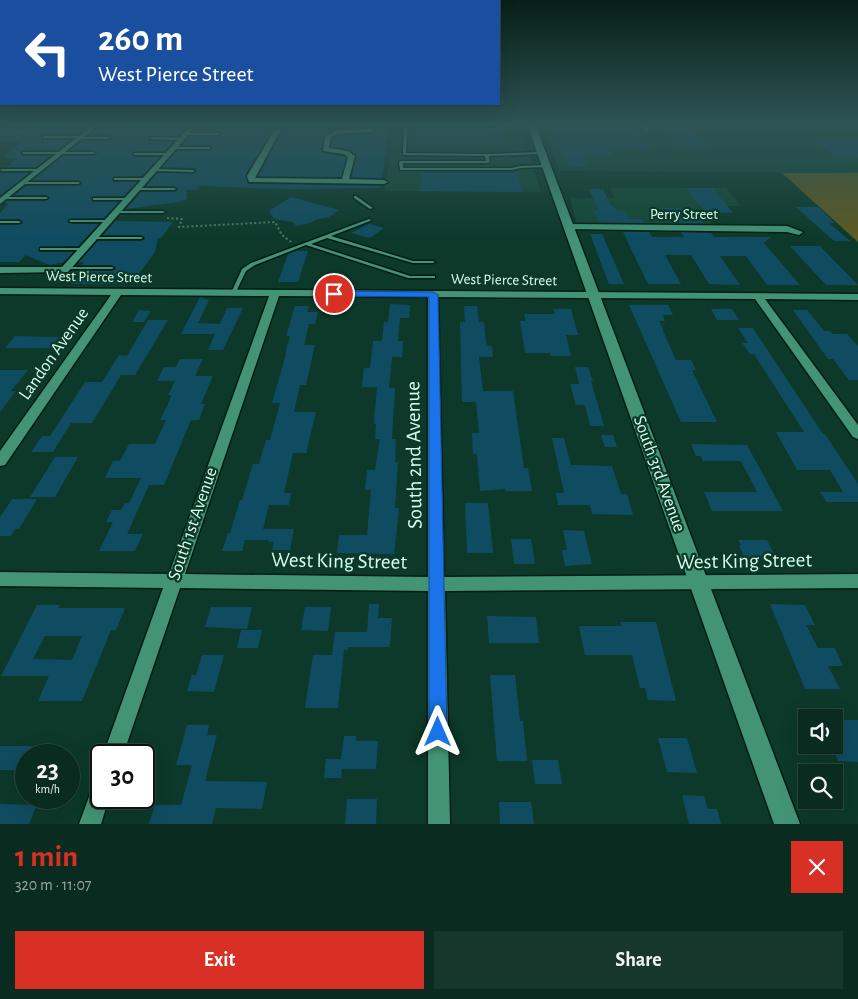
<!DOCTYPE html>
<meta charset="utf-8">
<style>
body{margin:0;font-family:"Alegreya Sans",sans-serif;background:#17372d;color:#f1f3f6;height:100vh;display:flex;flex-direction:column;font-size:19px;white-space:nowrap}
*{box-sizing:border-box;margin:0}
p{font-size:16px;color:#99a7a5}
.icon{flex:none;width:28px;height:28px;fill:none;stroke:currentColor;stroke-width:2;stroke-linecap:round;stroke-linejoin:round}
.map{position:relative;height:824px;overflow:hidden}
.drawer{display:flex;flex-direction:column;background:#092b20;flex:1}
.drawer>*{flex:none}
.hud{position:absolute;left:0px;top:0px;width:500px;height:105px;box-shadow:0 5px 20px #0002,0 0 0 1px #29473e;background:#1a4fa0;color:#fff;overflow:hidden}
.tools{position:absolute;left:798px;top:709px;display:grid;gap:10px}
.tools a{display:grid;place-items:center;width:45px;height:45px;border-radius:0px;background:#092b20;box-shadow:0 5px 20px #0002,0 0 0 1px #29473e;font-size:25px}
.speed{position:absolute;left:15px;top:744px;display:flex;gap:10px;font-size:25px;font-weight:700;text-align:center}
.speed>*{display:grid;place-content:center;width:65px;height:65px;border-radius:50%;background:#092b20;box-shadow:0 5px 20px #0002,0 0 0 1px #29473e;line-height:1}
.speed small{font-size:12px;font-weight:400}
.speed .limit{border:2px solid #111;border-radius:8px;background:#fff;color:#111}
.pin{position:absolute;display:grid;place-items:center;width:42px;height:42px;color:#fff;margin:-21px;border:2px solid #fff;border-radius:50%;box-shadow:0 1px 5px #0007}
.me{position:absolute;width:55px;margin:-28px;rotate:0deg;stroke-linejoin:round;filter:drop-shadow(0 0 4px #0008)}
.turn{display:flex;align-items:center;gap:18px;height:105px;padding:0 15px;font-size:22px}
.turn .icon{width:65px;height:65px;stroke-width:2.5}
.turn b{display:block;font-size:35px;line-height:42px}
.round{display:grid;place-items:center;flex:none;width:52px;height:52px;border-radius:0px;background:#17372d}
.headline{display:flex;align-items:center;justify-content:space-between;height:85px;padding:0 15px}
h1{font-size:30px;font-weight:700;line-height:38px;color:#d93025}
.button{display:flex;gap:10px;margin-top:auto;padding:10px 15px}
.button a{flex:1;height:58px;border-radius:0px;background:#d93025;color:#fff;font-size:20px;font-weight:700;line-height:58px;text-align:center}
.button a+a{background:#17372d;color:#f1f3f6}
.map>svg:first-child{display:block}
.built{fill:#134735}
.green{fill:#5c5924}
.building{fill:#104c61;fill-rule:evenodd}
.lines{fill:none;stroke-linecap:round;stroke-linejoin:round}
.service-casing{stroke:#041d14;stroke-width:3}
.minor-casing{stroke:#041d14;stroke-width:3}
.tertiary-casing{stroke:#041d14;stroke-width:3}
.path{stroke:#4f7a6a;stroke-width:2;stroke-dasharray:2 2.5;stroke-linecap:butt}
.service{fill:#439476;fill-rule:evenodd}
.minor{fill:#439476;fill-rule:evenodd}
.tertiary{fill:#439476;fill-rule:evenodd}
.route{fill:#1a73e8;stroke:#114b97}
.labels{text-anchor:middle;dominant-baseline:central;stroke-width:4.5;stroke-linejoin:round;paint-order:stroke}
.far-street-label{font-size:15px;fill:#d6fdeb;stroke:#0c392a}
.street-label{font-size:18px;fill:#d6fdeb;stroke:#0c392a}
.near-street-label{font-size:21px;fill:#d6fdeb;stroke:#0c392a}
</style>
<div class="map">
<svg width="858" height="824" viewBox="0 0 858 824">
<rect width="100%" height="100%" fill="#0c392a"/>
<path class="built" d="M394,124H519L541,192L385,191Z
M541,124H858V173L560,171Z
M610,188H726L741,206H699L712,224H577L570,198H615Z"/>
<path class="green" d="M782,173H858V242Z"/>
<path class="building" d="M26,124H56L54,125L89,126L78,134L42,135L41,138L43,140H71L58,150L21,151V154L23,156H50L36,167H6L17,159L3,157L21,142H0V129H25L29,127Z
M136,124H157L161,127H187L179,136H149L148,139L150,141L173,142L165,151L132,152V155L134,157H160L142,176L113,177L114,182H137L124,196L92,197L93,202H119L104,218L68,220L71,224H99L78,246L39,247L40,252H73L64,262L49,265L26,255L19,262H0V225H19L23,223L19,219H0V213L9,203H4L7,201H46L50,199L46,195H14L26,186L81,185L82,182L78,180H33L63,156L96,155L97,152L93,150H70L82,141L111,140L112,137L108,135H89L99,127H132Z
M204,124H276L245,175L248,184L380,186V188L283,189L199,186L195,190H186L187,199L179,202L126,209L141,192H174L178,190L174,186H146L158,173H196L197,170L193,168L162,167L177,151L212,150L213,147L209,145H182L189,137H218L222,135L218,131H194L200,125Z
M286,124H368L367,127L336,128L323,136L322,152L346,158L341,177L258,176Z
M378,124H389L382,178L351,177L357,155L348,149L331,146L333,138L338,136L372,134Z
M417,124H501L506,143H416Z
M588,124H632L650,149H609L613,155H584L590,167H569L557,142H559L552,126H590Z
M659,124H686L706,146H677Z
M814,140H858V157H836Z
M0,172L1,173H29L0,196Z
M421,173H518L522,192L420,191Z
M686,188H713L733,213L705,212Z
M589,189H603L611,206H614L617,211H624L630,219H642L644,223L599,222L593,210H598Z
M291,197L339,210L329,217L317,219L310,223L296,226L293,222L274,219L269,211Z
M796,207H818L835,223H829L850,241H834Z
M665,208H693L704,223H675Z
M115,221L173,222L161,238H158L155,252L133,282H120L118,284H71L79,276L72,275L76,271H112L116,269L112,265H81L84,262H79L98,241H141L145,239L141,235H103Z
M369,224L384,228L370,238L351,233Z
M623,232H649L652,237H684L681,232L711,233L714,237H771L764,243L800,285H767L746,256H720L740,285L709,284L691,255H665L681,284H648Z
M590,234H602L624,284H609Z
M790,246H820L858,285H826Z
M296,251H308L298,282H278L288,254Z
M200,297L209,300L198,323L220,324L227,308H243L223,350H208L215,334H181Z
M390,304L410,305L409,318H400L398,341H403L402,357H392L389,388H395L392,439H396L395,462H398L395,508H399L394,554L337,553L339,535H367L371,490H365L367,470H375L380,439H375L376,424H374V420L377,387H362L364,368H370L373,341H382L384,322H388Z
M629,305H668L673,315H663L665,321H659L664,331H663L676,360H691L696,370H692L717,422H681Z
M295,306H309L307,312H318L315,324H309L304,345H315L306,385H300L294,412H316L306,453H293L284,493H291L289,505H269L263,529H294L290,550H272L274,542H268L269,540H245L242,551H222L228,533H230L240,500H242L253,464H259L266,440H270L280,403H272L286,354H285L290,336H286Z
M464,306H477L479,322H484L486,343L488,346H492L493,357H479L483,391H513L524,468H528L532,491H505V489L480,491L477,454H473L472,433H479L476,402H462L460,322H465Z
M553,309H571L578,335H566L571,356H551L550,353H525L520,321H526L524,314H555Z
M711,309H732L739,320H717Z
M139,310L151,311L144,322H132Z
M793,310H807L824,331H830L833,334H847L858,346V380H849L833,359H828Z
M148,320H168L135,375H121L92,423H71L53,452H31L42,436H50L85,382H102L119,355L127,356Z
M738,328H753L823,434H825L858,484V502H827L820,492H843L830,470H797L776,432H804L754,354H750L742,343H748Z
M15,336L48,337H59L50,348H5Z
M180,359H203L195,376H213L201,404H205L199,420H191L164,485H149L127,534H143L135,551H99L113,522H106L112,510H121L125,503H129L141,478H105L113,461H120L129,444H155L166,420H160L170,400L171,395H168L175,381H157L164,367H176Z
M575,367H588L593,381H591L604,426H590L585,405H576L570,384H579Z
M0,370H28L11,391H16L0,412Z
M601,435H613L617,447H605Z
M552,438H564L571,465L612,466L621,494H627L633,515L592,514L590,505H558L556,493H564Z
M691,444L747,445L783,511H712L704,492H757L741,461H703L701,456H696Z
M55,457H78L55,497H30Z
M12,499H37L19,529H15L11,536H0V517Z
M465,503H488L493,553H467Z
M563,530L584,531L592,564L565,566L562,550H567Z
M511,539H531L535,564H514Z
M738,540H767L777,560H745L739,545H741Z
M369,604H379L378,618H392L390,647H348V650H344L338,708H305L313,655H332L335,632H367Z
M770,604L805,605L815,625H806L818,648H835L843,666H828L840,689H805Z
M37,605H60L58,608H125L116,630H111L82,701H38L49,676H1ZM45,636H82L72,660L33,659Z
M211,607H252L247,629L205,627Z
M305,607H331L328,631L301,630Z
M487,616L536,617L539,643H489Z
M620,622H656L676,701L648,700L645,688H640L632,655H585L579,626H622Z
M241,630H262L258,648H237Z
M202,655H224L214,692L187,691L192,675H196Z
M490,675H515L520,721H523L527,761H497Z
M834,720H858V762L838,761L834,751Z
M187,725H209L207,735H217L205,781L267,782L262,809L216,808L212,824H149L155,805H181L192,765H176Z
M344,736H356V741H378L376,769H342L341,778H324L326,759H341Z
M658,738H687L697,773L667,772Z
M0,746H32L21,770H0Z
M532,760H558L562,784H535Z
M682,795L704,796L708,809H717L721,824H689Z
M347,799H377L376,824H345Z
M499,802H531L534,824H500Z
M0,804L37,805L29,824H0Z"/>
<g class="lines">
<defs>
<path id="service" d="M94,124H134L132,125H96Z
M159,124H197L195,125H161Z
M404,124H408L406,153L487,154L542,152L544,153L542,154L489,156L490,162L488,163H403V168H512L520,166L547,165L549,166L547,167L520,168L512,170H400L399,162L401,161H486L485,156L403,155Z
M0,125H25L27,126L25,127H0Z
M187,133H218L220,134L218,135H186Z
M44,136H80L82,137H108L110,138L108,139H79L77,138H43Z
M151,137L182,138L184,139L182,140L150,139Z
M174,147H209L211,148L209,149H173L172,148Z
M24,152H93L95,153L93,154H23L22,153Z
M135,153H169L171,154L169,155H134L133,154Z
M2,169H39L41,170L39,171H1L0,170Z
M156,169L193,170L195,171L193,172L155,171L154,170Z
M114,178H147L149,179L147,180H114Z
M22,182H78L80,183L78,184H22Z
M137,188H174L176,189L174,190H138L136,189Z
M354,196H356L373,208L370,209L354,198Z
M4,197H46L48,198L46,199H4Z
M93,198H130L132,199L130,200H93Z
M117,211H163L165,212L163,213H118L116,212Z
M369,219L371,220L370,221L331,236L413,261H433L435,262L433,263H413L327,238L311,244L410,276H435V278H408L306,245L255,265L246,271L235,294H231V293L242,269L251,263Z
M70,220H110L112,221L110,222H71L69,221Z
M0,221H19L21,222L19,223H0Z
M93,237H141L143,238L141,239H93Z
M40,248H85L87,249L85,250H40Z
M65,267H112L114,268L112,269H67L65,268Z"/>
<path id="minor" d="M94,124H100L0,204V198Z
M192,124H198L68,272L0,273V267H62Z
M278,124H284L255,178L342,179L348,157L344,154L323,151L325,136L337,130L368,129L370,124H376L372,132L338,134L331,137L329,148L348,151L355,156L349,179L384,180L388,182L384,184L249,182L247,176Z
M639,124H645L651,131L646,132Z
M569,224L787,226L803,232L799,235L787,232L566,229L565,227Z
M0,288L858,294V300L765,299L858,425V439L853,437L755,299L438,297L444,577L858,574V588L445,591L450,824H428V591L180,588L123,755H103L163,588L0,586V572L169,574L269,296L121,295L5,465L0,466V451L111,295L0,294ZM279,296L428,297V577L185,574Z
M101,780V798H109L101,824H79L94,783Z"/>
<path id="tertiary" d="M527,124H535L800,824H774Z"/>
</defs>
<use href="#service" class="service-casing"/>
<use href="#minor" class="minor-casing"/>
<use href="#tertiary" class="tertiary-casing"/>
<path class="path" d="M167,218L182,219L179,227L275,222L282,235L291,242"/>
<use href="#service" class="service"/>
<use href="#minor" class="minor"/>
<use href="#tertiary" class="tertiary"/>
</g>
<linearGradient id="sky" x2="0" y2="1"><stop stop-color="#071f17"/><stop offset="0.52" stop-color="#2e5455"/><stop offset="1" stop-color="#2e5455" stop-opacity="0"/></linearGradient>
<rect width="858" height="239" fill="url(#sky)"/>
<path class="route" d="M334,291L433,292L438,295L447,732L444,738L438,740L432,738L429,732V297L331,296L330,294Z"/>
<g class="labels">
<g class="far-street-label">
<text x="684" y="214">Perry Street</text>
<text transform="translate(99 277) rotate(1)">West Pierce Street</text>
<text transform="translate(504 280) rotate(1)">West Pierce Street</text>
</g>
<g class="street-label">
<text transform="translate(54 354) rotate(-55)">Landon Avenue</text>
<text transform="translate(659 474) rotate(70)">South 3rd Avenue</text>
<text transform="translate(193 524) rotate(-71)">South 1st Avenue</text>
</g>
<g class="near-street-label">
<text transform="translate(414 455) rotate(-91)">South 2nd Avenue</text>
<text transform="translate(339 561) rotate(1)">West King Street</text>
<text transform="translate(744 561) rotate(-1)">West King Street</text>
</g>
</g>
</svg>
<div class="tools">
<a><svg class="icon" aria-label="sound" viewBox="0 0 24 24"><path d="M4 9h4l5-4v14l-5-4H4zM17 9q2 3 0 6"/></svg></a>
<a><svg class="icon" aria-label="search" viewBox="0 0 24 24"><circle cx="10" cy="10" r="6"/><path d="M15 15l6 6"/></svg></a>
</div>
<div class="speed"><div>23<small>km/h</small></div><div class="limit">30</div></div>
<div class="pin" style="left:334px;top:294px;background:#d93025"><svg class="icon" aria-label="arrive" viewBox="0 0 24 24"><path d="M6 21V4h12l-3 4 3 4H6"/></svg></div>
<svg class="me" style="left:438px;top:732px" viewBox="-20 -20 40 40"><path d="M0-17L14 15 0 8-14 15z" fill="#1a73e8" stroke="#fff" stroke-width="4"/></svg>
<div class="hud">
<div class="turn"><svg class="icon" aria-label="left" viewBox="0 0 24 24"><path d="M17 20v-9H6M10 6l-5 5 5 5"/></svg><div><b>260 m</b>West Pierce Street</div></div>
</div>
</div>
<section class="drawer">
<div class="headline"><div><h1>1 min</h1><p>320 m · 11:07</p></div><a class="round" style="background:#d93025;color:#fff"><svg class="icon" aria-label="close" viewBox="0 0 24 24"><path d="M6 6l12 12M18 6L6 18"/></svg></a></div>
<div class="button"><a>Exit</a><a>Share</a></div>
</section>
